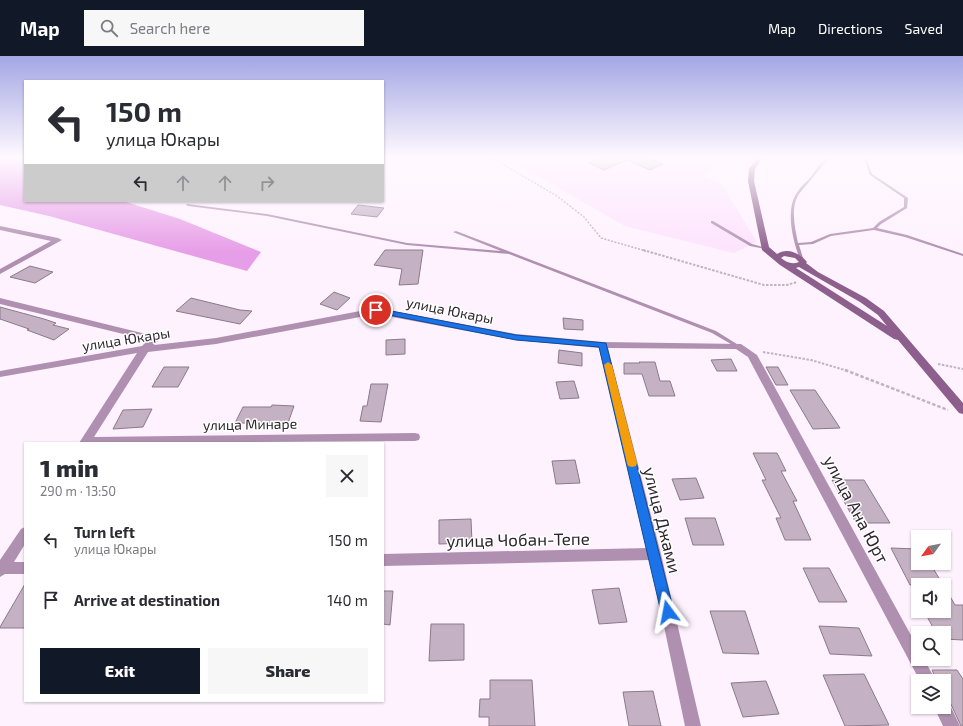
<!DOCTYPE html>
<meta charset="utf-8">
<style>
body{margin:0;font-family:"Exo 2",sans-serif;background:#f7f7f7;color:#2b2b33;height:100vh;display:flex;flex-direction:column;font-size:15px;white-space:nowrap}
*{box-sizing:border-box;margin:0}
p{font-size:13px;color:#7c7c81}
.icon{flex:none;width:22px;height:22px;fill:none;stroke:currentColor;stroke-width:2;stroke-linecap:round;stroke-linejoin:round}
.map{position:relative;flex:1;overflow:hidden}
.side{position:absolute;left:24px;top:386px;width:360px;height:260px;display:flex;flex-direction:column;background:#fff;border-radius:0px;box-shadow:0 1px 3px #0004}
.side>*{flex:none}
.top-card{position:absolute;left:24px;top:24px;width:360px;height:122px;border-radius:0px;box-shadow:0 1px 3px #0004;background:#fff;color:#2b2b33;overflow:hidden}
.needle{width:26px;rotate:237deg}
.buttons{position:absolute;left:911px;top:474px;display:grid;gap:8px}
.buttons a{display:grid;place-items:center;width:40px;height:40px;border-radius:0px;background:#fff;box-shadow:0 1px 3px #0004;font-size:20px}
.pin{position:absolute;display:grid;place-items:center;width:34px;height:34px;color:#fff;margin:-17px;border:2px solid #fff;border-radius:50%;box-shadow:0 1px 4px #0007}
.me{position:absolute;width:44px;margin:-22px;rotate:347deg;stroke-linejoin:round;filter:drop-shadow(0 0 3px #0008)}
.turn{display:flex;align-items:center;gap:14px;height:84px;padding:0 16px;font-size:18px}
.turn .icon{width:52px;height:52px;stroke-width:2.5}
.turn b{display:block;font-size:28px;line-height:34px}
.lanes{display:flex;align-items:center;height:38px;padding:0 16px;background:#0003;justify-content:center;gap:20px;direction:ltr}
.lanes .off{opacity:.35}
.round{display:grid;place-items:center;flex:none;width:42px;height:42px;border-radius:0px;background:#f7f7f7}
.head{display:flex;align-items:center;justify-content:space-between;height:68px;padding:0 16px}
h1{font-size:24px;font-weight:800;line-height:30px}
.button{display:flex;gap:8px;margin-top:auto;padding:8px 16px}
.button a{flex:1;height:46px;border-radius:0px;background:#111827;color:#fff;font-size:16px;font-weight:800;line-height:46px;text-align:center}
.button a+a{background:#f7f7f7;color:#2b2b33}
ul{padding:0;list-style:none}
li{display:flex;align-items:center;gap:12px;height:60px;padding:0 16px}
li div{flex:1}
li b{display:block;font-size:15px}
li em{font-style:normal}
header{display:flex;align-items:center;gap:24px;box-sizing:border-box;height:56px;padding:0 20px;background:#111827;color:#fff}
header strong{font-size:19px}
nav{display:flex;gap:22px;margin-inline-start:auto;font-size:14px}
.search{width:280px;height:36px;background:#f7f7f7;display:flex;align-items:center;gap:10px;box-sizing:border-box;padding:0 14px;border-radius:0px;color:#7c7c81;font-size:15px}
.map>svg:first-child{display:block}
.built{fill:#fde3fd}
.forest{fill:#e79ee8}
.building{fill:#c4b1c3;stroke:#8c7a8b}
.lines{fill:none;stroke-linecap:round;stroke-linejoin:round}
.path-far2{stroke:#bfb5bf;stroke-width:1.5;stroke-dasharray:2 1.5;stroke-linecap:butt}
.path-far1{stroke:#bfb5bf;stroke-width:2;stroke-dasharray:2.5 1.5;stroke-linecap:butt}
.path{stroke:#bfb5bf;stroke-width:2.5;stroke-dasharray:3.5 2;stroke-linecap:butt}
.lane{fill:#b090b0;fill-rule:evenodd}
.street{fill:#b090b0;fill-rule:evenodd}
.secondary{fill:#8c5f8c;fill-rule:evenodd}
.route{fill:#1a73e8;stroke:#114b97}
.slow{fill:#f59e0b}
.labels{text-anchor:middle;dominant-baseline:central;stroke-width:3;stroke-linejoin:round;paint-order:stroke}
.street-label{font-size:14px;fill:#2d262d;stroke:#fff}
.near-street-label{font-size:17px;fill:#2d262d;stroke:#fff}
</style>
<header>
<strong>Map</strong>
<div class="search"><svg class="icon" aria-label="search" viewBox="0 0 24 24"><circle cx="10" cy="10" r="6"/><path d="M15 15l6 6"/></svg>Search here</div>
<nav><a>Map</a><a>Directions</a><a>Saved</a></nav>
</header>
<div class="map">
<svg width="963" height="670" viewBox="0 0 963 670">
<rect width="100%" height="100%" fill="#fef2fe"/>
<path class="built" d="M506,102H716L712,115L703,120L721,127L757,186L734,197L625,170Z"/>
<path class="forest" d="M0,102H25V145H123L180,163L261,196L247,215L49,160L0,149Z"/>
<path class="building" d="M601,102H647L663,108L650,114L627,104L604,114L588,107Z
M358,149L384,152L377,161L351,158Z
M385,194H423L418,228L399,229L402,213L374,209Z
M30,210L53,216L35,227L10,221Z
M334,236L350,242L337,254L320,248Z
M191,242L240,254L252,255L240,268L176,255Z
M0,251L44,263L56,267L53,269L69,273L54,284L27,274L29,273L0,263Z
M563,262L583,264V274L564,273Z
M405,283V298L386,299V284Z
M559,294L582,297V310L558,307Z
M731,303L737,315H717L711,304Z
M639,306H655L660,325H670L675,340H649L642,318H624V307H640Z
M164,311H189L178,331H152Z
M766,311H778L788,329H776Z
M574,325L579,342L560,343L556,326Z
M371,328H388L381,366L360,365L363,350H367Z
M790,334H815L840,372L813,373Z
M272,349L294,350L288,367H235L243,351H271Z
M152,353L143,371L113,373L123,354Z
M753,397H777L786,415H781L797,445H793L811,484H785L776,462H781L762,424H766Z
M575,404L580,427L556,428L552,405Z
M696,422L704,442L680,444L672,423Z
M832,424H864L890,467H856Z
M685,462H715L724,489H693Z
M471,463L472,487L439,488V464Z
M891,492L918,493V507H930L943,529H910Z
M803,512H829L847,546H819Z
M25,528V572H0V571Z
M944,530L955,549H963V584L944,583V577H936L924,555H944Z
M619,532L627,566L599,568L592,534Z
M383,535H393L390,569L383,568Z
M710,555H745L759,598L723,597Z
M431,568H464V604L429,605Z
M819,570L859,572L872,600L830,598Z
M932,614H957L963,623V670H961L949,644L946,643L944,639V625H937Z
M864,618L889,669L845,670L823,619Z
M490,624H532L535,670H489V661H479L480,643H490Z
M766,625L779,658L743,661L731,627Z
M653,635L661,670H629L623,636Z"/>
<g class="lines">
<path class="path-far2" d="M492,102L557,140L584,161L601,182L646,195"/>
<path class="path-far1" d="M643,194L764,229H787L797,226
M763,296L811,304L848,315
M938,308L963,313"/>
<path class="path" d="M845,314L948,354"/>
<path class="lane" d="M826,102H829C823,108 819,115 813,121C809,127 803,132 799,138C790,152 795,172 798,187L811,186L830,178L873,172L879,166L904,151V142L870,119L864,102H866L872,118L908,142L907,152L881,168L877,172L907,179L963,198V200L905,181L874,174L831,180L813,188L799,189L803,202L801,203H800C793,186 786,156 795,140C799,132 805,127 811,121C816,114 820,107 826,102Z
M187,148L267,158L407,187L501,195L453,176L456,175L716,275L740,290V291H736L712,277L509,198L407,189L267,160L188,150L186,149Z
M711,165H713L752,188L767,192L765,193L750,190L711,167Z"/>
<path class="street" d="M0,170L58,182L62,184L0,218V213L51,185L0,174Z
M0,242L158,281L160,283L154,289L216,282L376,252L516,278L603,286L741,288L757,299L918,592V603H924L936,625H920L748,301L736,293L608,292L661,498L701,670H685L650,504L383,510V498L647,492L599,292L516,284L376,258L216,288L148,296L94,381L415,377L419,378L420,381L419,384L415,385L79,387L137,297L0,321V315L142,290L148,284L0,248Z
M25,471V488L14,506H25V518H5L0,521V504L21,473Z
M944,644L948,645L960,670H943L934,651H944Z"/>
<path class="secondary" d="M757,102H763L755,113L754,125L769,191L777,198C787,191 800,197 807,206L806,207L818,216L866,242L884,255L963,347V358L959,357L898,284L894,283L780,209L762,194L748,125L749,113ZM784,200L795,202L799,206C792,209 786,206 781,202ZM799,211L860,246L878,259L887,270L796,212Z"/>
</g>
<linearGradient id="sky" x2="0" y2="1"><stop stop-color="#a3a7e4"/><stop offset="0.52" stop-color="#fff9ff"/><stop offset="1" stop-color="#fff9ff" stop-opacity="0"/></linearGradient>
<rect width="963" height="196" fill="url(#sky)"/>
<path class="route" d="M376,252L516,279L606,287L674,556L672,560L668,562L663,560L661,556L599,291L516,284L374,256L373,254Z"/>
<path class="slow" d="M608,306L612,309L637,407L636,410L632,411L628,410L627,407L604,309Z"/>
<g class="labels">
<g class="street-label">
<text transform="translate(450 254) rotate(11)">улица Юкары</text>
<text transform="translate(126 283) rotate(-9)">улица Юкары</text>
<text transform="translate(250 368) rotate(-1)">улица Минаре</text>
</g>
<g class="near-street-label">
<text transform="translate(857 453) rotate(62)">улица Ана Юрт</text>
<text transform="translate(663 464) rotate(76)">улица Джами</text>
<text transform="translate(518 483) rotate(-1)">улица Чобан-Тепе</text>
</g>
</g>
</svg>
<div class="buttons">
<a><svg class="needle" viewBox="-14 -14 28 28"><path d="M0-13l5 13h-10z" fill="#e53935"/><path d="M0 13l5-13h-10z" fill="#7c7c81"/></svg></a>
<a><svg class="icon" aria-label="sound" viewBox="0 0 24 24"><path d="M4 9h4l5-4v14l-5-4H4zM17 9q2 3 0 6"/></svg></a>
<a><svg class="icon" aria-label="search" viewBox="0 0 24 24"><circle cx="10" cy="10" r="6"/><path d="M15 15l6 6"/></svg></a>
<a><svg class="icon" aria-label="layers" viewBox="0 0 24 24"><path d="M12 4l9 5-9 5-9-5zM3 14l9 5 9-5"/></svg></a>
</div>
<div class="pin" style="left:376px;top:254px;background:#d93025"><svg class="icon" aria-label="arrive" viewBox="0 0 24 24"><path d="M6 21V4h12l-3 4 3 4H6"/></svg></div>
<svg class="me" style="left:668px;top:556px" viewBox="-20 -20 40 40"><path d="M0-17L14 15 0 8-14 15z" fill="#1a73e8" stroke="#fff" stroke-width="4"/></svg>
<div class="top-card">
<div class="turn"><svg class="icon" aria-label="left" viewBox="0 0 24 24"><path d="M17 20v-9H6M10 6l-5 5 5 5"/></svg><div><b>150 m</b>улица Юкары</div></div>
<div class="lanes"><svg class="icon" aria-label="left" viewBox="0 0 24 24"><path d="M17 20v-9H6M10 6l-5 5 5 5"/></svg><svg class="icon off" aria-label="ahead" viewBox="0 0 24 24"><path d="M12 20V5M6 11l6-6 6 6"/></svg><svg class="icon off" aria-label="ahead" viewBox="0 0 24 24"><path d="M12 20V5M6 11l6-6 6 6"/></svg><svg class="icon off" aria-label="right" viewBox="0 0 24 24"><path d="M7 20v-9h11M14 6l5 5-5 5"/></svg></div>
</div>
<section class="side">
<div class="head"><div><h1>1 min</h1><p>290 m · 13:50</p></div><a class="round"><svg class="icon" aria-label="close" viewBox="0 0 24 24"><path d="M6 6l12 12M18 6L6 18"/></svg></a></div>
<ul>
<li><svg class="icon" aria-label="left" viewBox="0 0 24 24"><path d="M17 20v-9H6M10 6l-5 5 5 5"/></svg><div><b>Turn left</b><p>улица Юкары</p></div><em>150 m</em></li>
<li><svg class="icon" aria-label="arrive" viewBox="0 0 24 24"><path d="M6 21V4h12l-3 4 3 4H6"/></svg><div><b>Arrive at destination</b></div><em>140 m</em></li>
</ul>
<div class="button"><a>Exit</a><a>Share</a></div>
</section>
</div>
